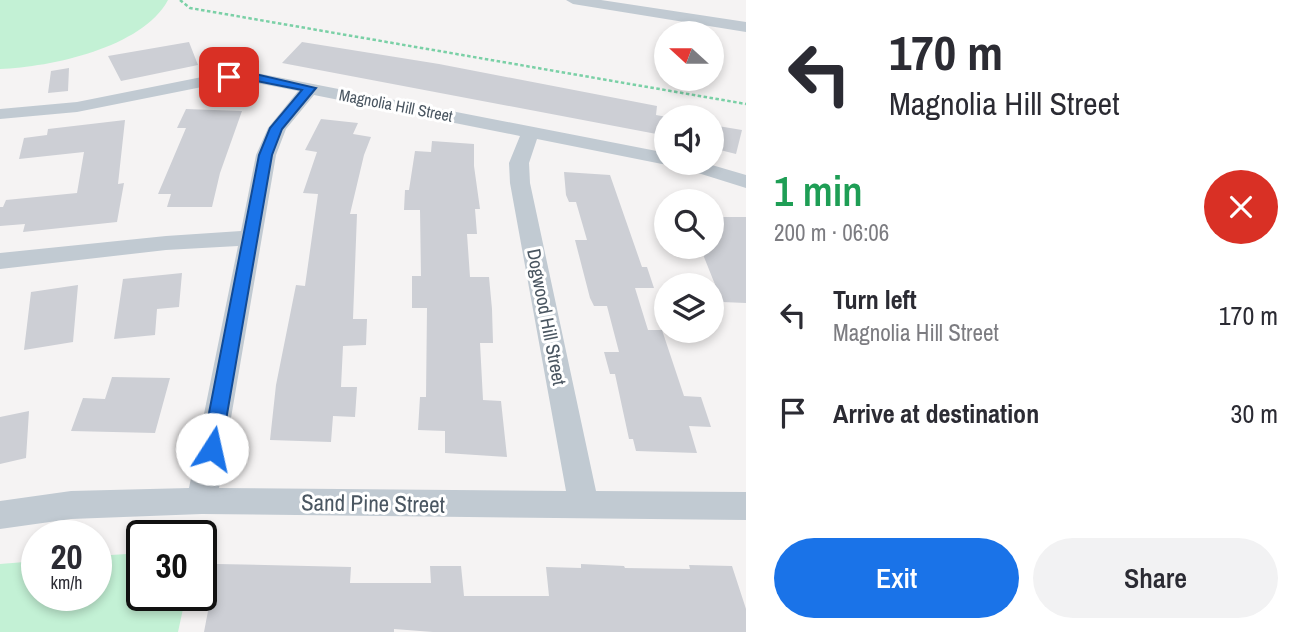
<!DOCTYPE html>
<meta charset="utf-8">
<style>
body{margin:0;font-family:"Archivo Narrow",sans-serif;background:#f2f2f3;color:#2b2b33;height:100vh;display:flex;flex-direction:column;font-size:26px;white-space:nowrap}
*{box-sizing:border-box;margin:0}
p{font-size:23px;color:#7c7c81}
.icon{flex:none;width:38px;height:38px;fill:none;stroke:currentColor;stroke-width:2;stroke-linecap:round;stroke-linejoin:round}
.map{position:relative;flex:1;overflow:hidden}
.sheet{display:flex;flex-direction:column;background:#fff;width:560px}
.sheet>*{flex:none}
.hud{background:#fff;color:#2b2b33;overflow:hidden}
.needle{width:46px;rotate:291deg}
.buttons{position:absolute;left:654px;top:21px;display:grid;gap:14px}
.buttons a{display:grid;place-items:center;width:70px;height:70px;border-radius:50%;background:#fff;box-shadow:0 4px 10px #0003;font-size:35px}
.speed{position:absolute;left:21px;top:520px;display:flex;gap:14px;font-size:35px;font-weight:700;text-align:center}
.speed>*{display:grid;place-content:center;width:91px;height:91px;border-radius:50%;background:#fff;box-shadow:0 4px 10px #0003;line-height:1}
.speed small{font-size:18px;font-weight:400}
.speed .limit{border:4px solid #111;border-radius:10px;background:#fff;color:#111}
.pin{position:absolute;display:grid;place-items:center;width:60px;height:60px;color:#fff;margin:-30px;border-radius:14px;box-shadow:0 4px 10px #0006}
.me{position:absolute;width:77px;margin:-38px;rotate:10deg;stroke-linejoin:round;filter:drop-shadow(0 0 5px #0008)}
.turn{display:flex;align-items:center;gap:24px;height:147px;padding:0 28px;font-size:32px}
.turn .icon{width:91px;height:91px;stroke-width:2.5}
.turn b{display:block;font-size:49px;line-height:60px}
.round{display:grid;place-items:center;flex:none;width:74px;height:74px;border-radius:37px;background:#f2f2f3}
.summary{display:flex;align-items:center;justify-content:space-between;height:119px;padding:0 28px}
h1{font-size:42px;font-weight:600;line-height:52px;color:#1e9e55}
.action{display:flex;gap:14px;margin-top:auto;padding:14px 28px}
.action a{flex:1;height:80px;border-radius:42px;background:#1a73e8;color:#fff;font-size:28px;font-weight:600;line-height:80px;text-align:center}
.action a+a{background:#f2f2f3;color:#2b2b33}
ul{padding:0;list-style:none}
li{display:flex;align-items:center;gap:21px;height:98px;padding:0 28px}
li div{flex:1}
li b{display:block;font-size:26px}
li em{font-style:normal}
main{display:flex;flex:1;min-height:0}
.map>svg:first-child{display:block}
.green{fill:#c3f1d5}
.building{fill:#cdcfd5}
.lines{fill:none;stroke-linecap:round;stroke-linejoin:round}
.path{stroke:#7ad0a6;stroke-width:2.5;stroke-dasharray:3.5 2.5;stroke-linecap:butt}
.minor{fill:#c1cad2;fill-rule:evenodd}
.route{fill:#1a73e8;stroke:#114b97;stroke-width:2}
.labels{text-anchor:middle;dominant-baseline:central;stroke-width:6;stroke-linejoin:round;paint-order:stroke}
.far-street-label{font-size:16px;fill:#4a5661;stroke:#fff}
.street-label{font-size:19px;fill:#4a5661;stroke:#fff}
.near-street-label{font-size:23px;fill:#4a5661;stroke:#fff}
</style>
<main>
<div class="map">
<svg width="746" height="632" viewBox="0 0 746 632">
<rect width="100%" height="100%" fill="#f5f3f3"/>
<path class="green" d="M0,0H168C142,48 51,67 0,69Z
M142,553V595H186L178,632H0V564L37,561V595H96V556Z"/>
<path class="building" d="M189,42L198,65L121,81L108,56Z
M302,42L439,64L657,106L656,115L667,117V136L282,63Z
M69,68L68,91L48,93L51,71Z
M186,109L242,111L220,173L212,207H167L171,194H158L186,128H177Z
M321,119L358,123L353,134L371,137L364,155L350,214H357L353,319H367L366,345L343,346L341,387H357L355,417L333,416L331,442L270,440L276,385L296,285L305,286L318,194L303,193L317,152L305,150Z
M125,120L118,184L124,183L117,222L23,232L25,224L0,226V207H3L6,200L77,193L84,152L19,159L24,138L47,135L48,129Z
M712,125L742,130L736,154L712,148Z
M432,141L474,144V166L480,209H475L477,234H467L470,277H489L492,309L493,343H480L483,400L501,401L507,457L445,453V431L418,430L420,397H426L427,308H412V276H421L420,210H404L405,190H409L415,151L431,152Z
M564,172L610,175L642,267H647L654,288H635L648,330H662L684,396L701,397L711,427L689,426L697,453L636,451L633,439H629L615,374H610L604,352H619L607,306H594L590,298L575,240H587L576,202H569L566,195Z
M712,217H746V303L722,302L700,247H712Z
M182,273L179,307L157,309L155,335L114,339L123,279Z
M78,285L73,342L24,350L31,292Z
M112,377L170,378L155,433L71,431L83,398L105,399Z
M29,411L26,458L0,464V417Z
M217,564L351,567L350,583H431L430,566H461L464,596H549L546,567L581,568V564L624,566L625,568L690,569L689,565L732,566L746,609V632H433L394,629V632H204Z"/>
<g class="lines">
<path class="path" d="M180,0L190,8L746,104"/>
<path class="minor" d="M566,0H601L746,22V32L573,4Z
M251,72L667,153V163H674L667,165L537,139L529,163L530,183L596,491L746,492V520L202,514L71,519L0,529V501L71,491L189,488L238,246L166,250L0,269V253L166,236L241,231L256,155L268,128L298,91L251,82L217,84L77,112L0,119V109L77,102L217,74ZM314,95L520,136L509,163L510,183L566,491L219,488L276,155L286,129Z
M676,163H705L746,175V188L679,167Z"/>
</g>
<path class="route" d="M251,73L316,88L282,129L272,155L221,449L218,454L212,457L205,454L202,449L259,155L270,128L302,90L251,80H229L223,77L229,74Z"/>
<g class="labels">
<g class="far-street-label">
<text transform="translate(396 105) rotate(11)">Magnolia Hill Street</text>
</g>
<g class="street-label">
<text transform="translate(547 317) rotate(79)">Dogwood Hill Street</text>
</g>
<g class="near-street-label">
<text transform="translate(373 503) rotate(1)">Sand Pine Street</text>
</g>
</g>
</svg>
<div class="buttons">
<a><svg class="needle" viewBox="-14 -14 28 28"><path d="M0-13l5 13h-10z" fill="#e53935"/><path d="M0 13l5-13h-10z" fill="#7c7c81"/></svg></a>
<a><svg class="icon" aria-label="sound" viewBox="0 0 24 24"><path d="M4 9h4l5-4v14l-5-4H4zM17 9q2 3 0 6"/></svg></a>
<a><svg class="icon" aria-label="search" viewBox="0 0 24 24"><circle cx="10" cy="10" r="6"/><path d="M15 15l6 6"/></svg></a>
<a><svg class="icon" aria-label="layers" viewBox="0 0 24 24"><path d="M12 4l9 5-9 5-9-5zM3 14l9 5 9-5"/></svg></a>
</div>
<div class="speed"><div>20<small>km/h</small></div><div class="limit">30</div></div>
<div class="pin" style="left:229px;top:77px;background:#d93025"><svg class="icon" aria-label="arrive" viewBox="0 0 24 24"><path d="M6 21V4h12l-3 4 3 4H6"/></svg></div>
<svg class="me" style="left:212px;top:449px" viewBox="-20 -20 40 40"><circle r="19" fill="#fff"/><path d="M0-13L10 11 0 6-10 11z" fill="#1a73e8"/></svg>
</div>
<section class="sheet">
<div class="hud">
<div class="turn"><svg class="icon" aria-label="left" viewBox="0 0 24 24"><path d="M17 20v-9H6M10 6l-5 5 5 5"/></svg><div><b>170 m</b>Magnolia Hill Street</div></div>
</div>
<div class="summary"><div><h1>1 min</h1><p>200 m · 06:06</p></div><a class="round" style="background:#d93025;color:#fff"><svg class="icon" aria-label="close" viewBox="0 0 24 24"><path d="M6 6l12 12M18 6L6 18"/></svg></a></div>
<ul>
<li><svg class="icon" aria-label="left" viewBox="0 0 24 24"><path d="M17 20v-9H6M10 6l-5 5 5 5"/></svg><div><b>Turn left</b><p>Magnolia Hill Street</p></div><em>170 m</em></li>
<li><svg class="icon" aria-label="arrive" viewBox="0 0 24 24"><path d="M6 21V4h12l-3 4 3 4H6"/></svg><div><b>Arrive at destination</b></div><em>30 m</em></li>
</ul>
<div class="action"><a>Exit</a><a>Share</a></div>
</section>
</main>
